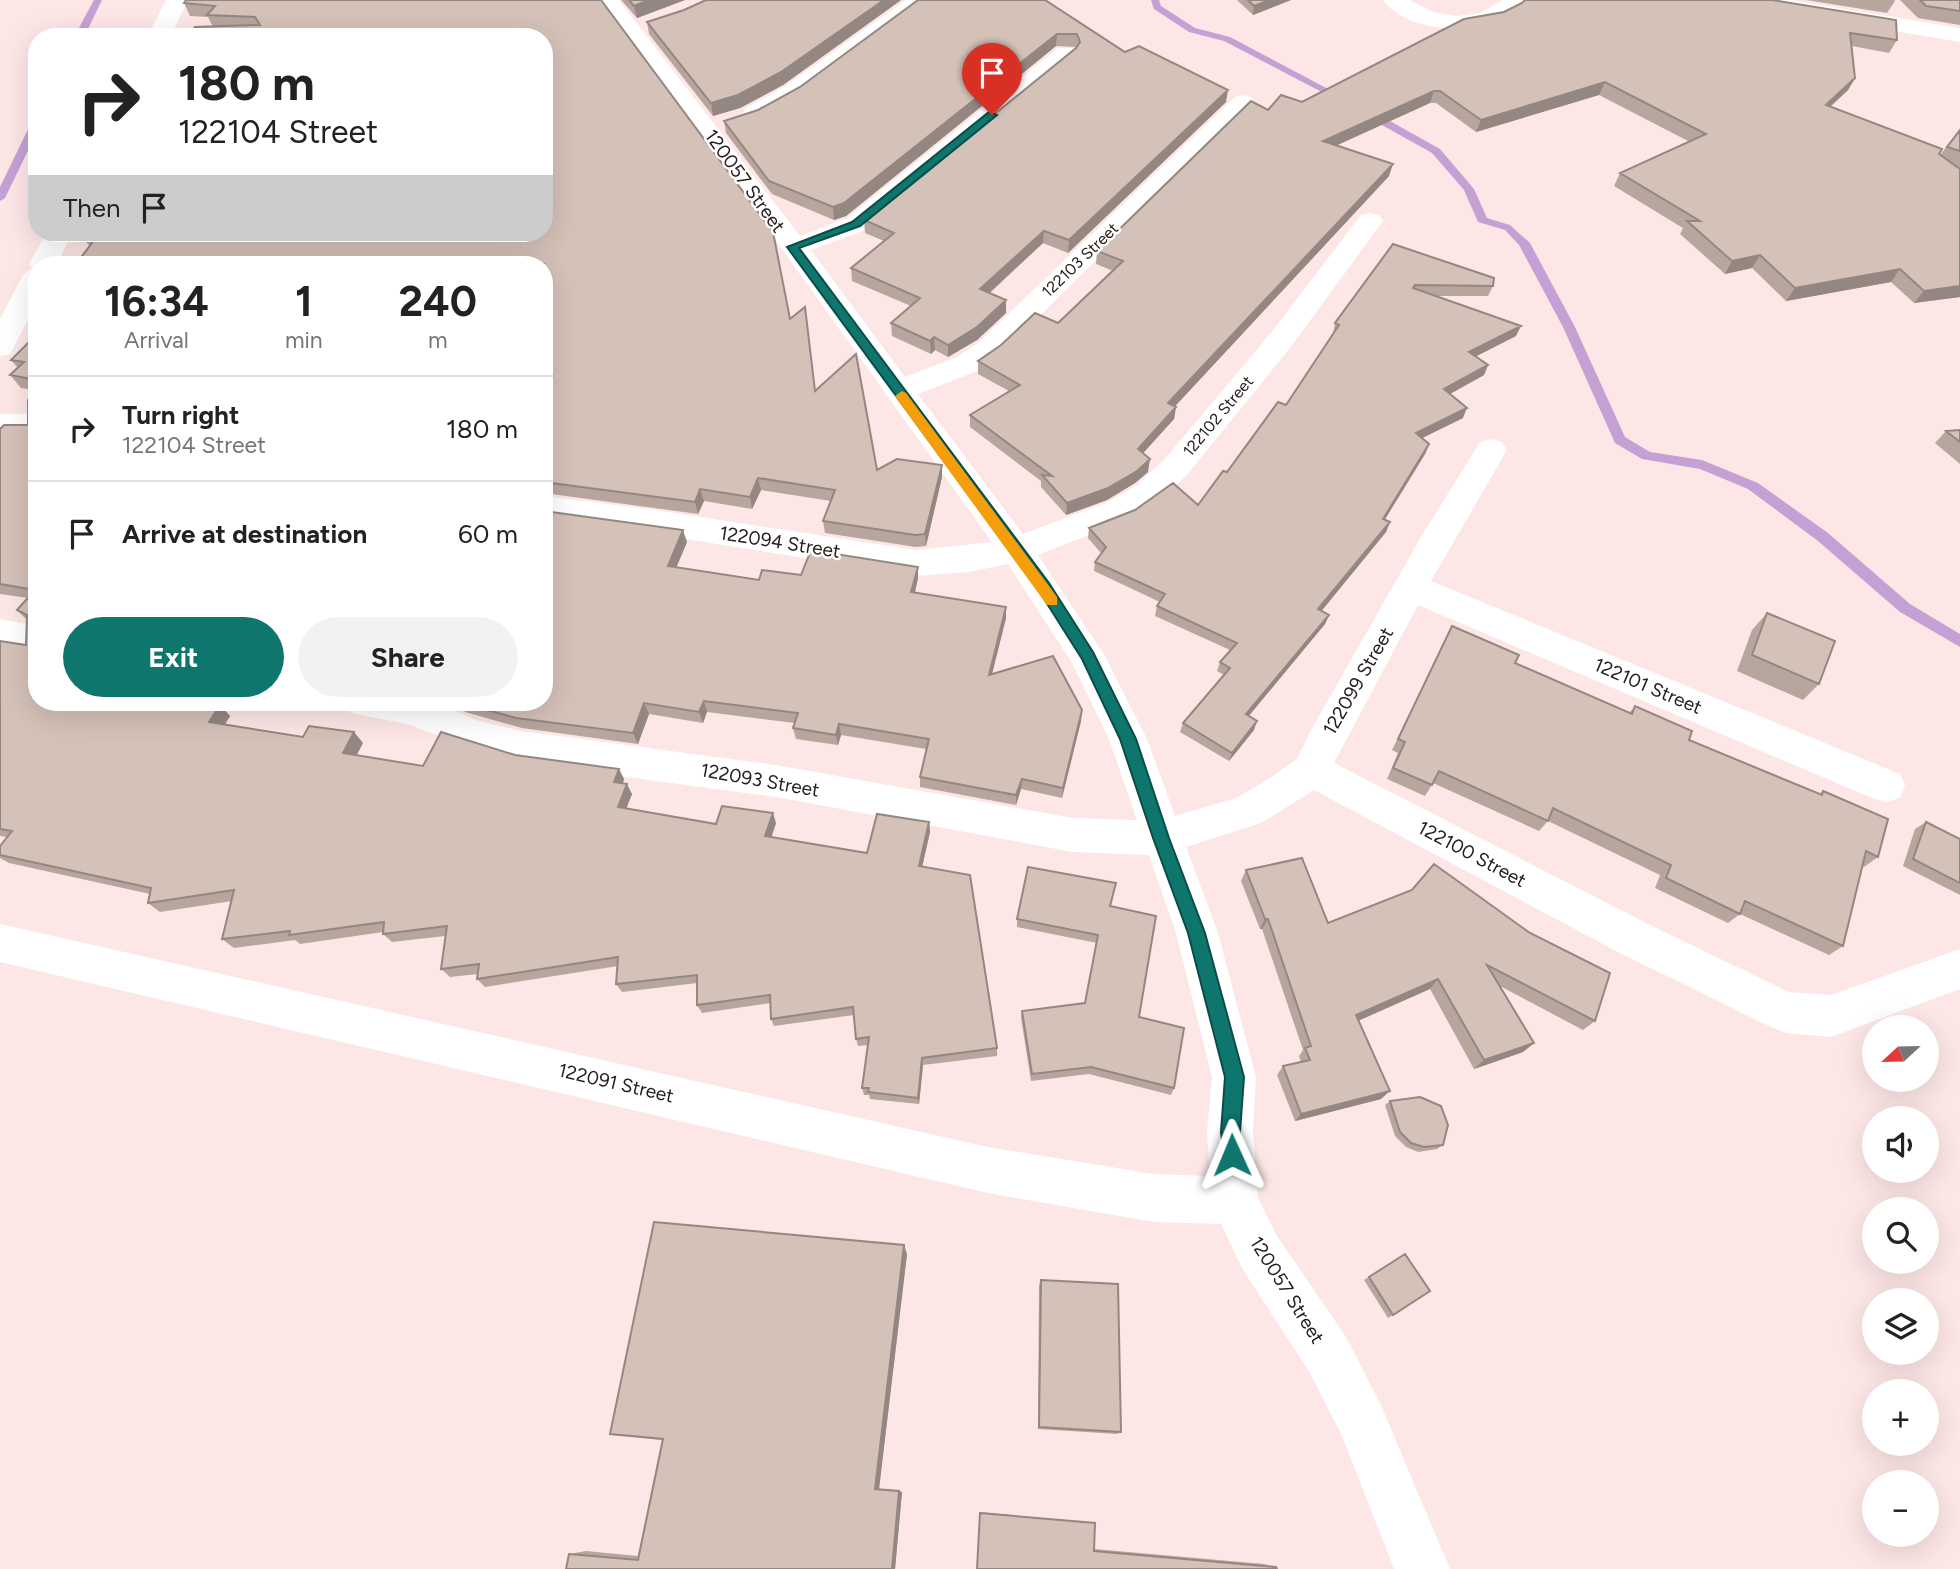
<!DOCTYPE html>
<meta charset="utf-8">
<style>
body{margin:0;font-family:Figtree,sans-serif;background:#f2f2f2;color:#222;height:100vh;display:flex;flex-direction:column;font-size:26px;white-space:nowrap}
*{box-sizing:border-box;margin:0}
p{font-size:23px;color:#767676}
.icon{flex:none;width:38px;height:38px;fill:none;stroke:currentColor;stroke-width:2;stroke-linecap:round;stroke-linejoin:round}
.map{position:relative;flex:1;overflow:hidden}
.details{position:absolute;left:28px;top:256px;width:525px;height:455px;display:flex;flex-direction:column;background:#fff;border-radius:28px;box-shadow:0 7px 28px #0002}
.details>*{flex:none}
.hud{position:absolute;left:28px;top:28px;width:525px;height:214px;border-radius:28px;box-shadow:0 7px 28px #0002;background:#fff;color:#222;overflow:hidden}
.needle{width:46px;rotate:248deg}
.tools{position:absolute;left:1862px;top:1015px;display:grid;gap:14px}
.tools a{display:grid;place-items:center;width:77px;height:77px;border-radius:50%;background:#fff;box-shadow:0 7px 28px #0002;font-size:35px}
.pin{position:absolute;display:grid;place-items:center;width:60px;height:60px;color:#fff;margin:-72px -30px;border-radius:50% 50% 50% 0;rotate:-45deg;box-shadow:0 0 7px #0007}
.pin .icon{rotate:45deg}
.me{position:absolute;width:77px;margin:-38px;rotate:359deg;stroke-linejoin:round;filter:drop-shadow(0 0 5px #0008)}
.turn{display:flex;align-items:center;gap:24px;height:147px;padding:0 35px;font-size:32px}
.turn .icon{width:91px;height:91px;stroke-width:2.5}
.turn b{display:block;font-size:49px;line-height:60px}
.then{display:flex;align-items:center;height:66px;padding:0 35px;background:#0003;gap:14px;font-size:26px}
.eta{display:flex;justify-content:space-evenly;align-items:center;height:119px;text-align:center}
.eta b{font-size:42px;font-weight:700;line-height:49px}
.cta{display:flex;gap:14px;margin-top:auto;padding:14px 35px}
.cta a{flex:1;height:80px;border-radius:42px;background:#0f766e;color:#fff;font-size:28px;font-weight:700;line-height:80px;text-align:center}
.cta a+a{background:#f2f2f2;color:#222}
ul{padding:0;list-style:none}
li{display:flex;align-items:center;gap:21px;height:105px;padding:0 35px;border-top:2px solid #e0e0e0}
li div{flex:1}
li b{display:block;font-size:26px}
li em{font-style:normal}
.map>svg:first-child{display:block}
.lines{fill:none;stroke-linecap:round;stroke-linejoin:round}
.stream{fill:#c5a0d5;fill-rule:evenodd}
.minor{fill:#fff;fill-rule:evenodd}
.wall{fill:#b6a69e}
.shaded-wall{fill:#948781}
.building{fill:#d4c1b8;stroke:#948781;stroke-width:2}
.route{fill:#0f766e;stroke:#0a4d48;stroke-width:2}
.slow{fill:#f59e0b}
.labels{text-anchor:middle;dominant-baseline:central;stroke-width:5;stroke-linejoin:round;paint-order:stroke}
.far-street-label{font-size:16px;fill:#28201f;stroke:#fff}
.street-label{font-size:19px;fill:#28201f;stroke:#fff}
</style>
<div class="map">
<svg width="1960" height="1569" viewBox="0 0 1960 1569">
<rect width="100%" height="100%" fill="#fde6e6"/>
<g class="lines">
<path class="stream" d="M94,0H102L84,37H74Z
M1151,0H1159L1161,6L1195,28L1230,37L1347,99L1339,101L1224,41L1189,32L1154,9Z
M1364,111H1372L1440,149L1474,189L1487,218L1510,225L1530,243L1575,327L1625,437L1650,452L1702,460L1758,483L1828,533L1910,604L1960,634V647L1900,612L1818,541L1748,489L1700,469L1642,459L1615,443L1563,327L1519,245L1505,230L1478,222L1464,190L1432,153L1364,115Z
M37,118V132L5,198L0,201V187L32,121Z"/>
<path class="minor" d="M166,0H188L174,29L252,30L260,32L263,37H147Z
M597,0H619L800,236L847,218L1058,48H1074L1077,53L1074,58L865,230L811,250L905,377L957,357L979,342L1235,97L1243,95L1251,97L1255,102L1251,107L999,356L977,371L918,394L1023,534L1108,502L1137,485L1164,460L1270,334L1361,215L1370,213L1379,215L1383,221L1290,348L1186,476L1159,501L1132,518L1038,555L1105,656L1147,739L1175,816L1236,798L1267,780L1297,759L1311,730L1421,537L1480,442L1491,439L1502,442L1507,450L1431,581L1900,774L1905,786L1900,798L1886,802L1872,798L1418,605L1334,763L1648,924L1789,992L1831,995L1960,949V989L1831,1037L1786,1033L1771,1027L1618,952L1314,790L1261,823L1186,847L1218,933L1256,1077L1253,1132L1258,1198L1277,1236L1346,1337L1380,1403L1450,1569H1394L1342,1436L1310,1373L1243,1270L1221,1224L1154,1222L988,1193L0,962V924L988,1147L1154,1174L1210,1176L1207,1132L1212,1077L1176,933L1149,855L1073,852L776,797L522,763L474,750L411,725L351,713L346,702H432L479,721L522,731L776,765L1073,818L1137,820L1109,739L1072,663L1008,564L969,572L916,576L655,534L544,520V496L655,510L916,550L992,542L746,199Z
M906,0H931L800,97L764,118L755,120L746,118L743,113L746,108L784,87Z
M1383,0H1409L1433,12L1457,16L1480,13L1503,0H1529C1503,38 1409,38 1383,0Z
M1740,0H1790L1960,28V42L1751,7L1743,5Z
M46,233H72L57,264H37V303L10,354L0,356V319L23,275L32,268L29,264Z
M0,414H37V435L0,434Z
M0,619L37,626V654L0,647Z"/>
</g>
<path class="wall" d="M601,0L790,319L815,390L877,470L942,477L926,546L916,547L825,533L823,521L831,501L761,490L752,509L704,501L698,514L544,493V264L90,246L86,242L80,241L74,233H544L213,27L208,17L190,16L184,3Z
M621,0H685L637,18Z
M706,0H901L783,85L740,108L713,116L649,34L647,22L684,10Z
M1045,0L1125,52L1226,102L1068,253L1043,243L990,293L1006,313L977,340L948,357L935,350L931,354L892,336L891,323L911,306L852,281L851,268L884,241L865,233L864,220L1076,48V47L1056,46L846,216L834,220L772,194L726,133L724,121L758,110L800,87Z
M1237,0H1291L1253,15Z
M1772,0L1897,40L1889,53L1852,46L1855,78L1848,90L1830,107L1940,155L1960,130V297L1914,303L1891,282L1786,301L1752,268L1725,274L1680,234L1683,228L1614,186L1620,173L1690,142L1599,95L1476,132L1436,103H1430L1337,145L1389,176L1175,406L1176,407L1174,419L1143,453L1148,472L1135,483L1107,500L1066,515L1041,487V481L970,427V415L1009,391L978,374V361L1058,323L1113,271L1096,264L1097,251L1268,110Z
M1806,0H1894L1895,1L1887,13Z
M1900,0H1960V25L1918,18Z
M1393,244L1493,286L1488,296H1434L1516,336L1476,356L1488,365L1484,375L1450,394L1463,418L1422,438L1429,444L1425,454L1385,519L1390,522L1386,532L1321,611L1329,615L1325,624L1248,716L1254,730L1229,761L1180,732L1183,723L1224,675L1217,671L1220,662L1230,650L1155,616L1157,606L1160,602L1094,571L1095,562L1101,553L1088,538L1089,528L1198,505L1286,405L1333,334L1335,323Z
M37,334V702L220,705L230,716L225,725L303,737L363,743L356,756L423,766L515,755L619,769L624,779L623,783L632,794L626,808L716,824L776,823L771,837L867,853L929,822L930,832L922,867L997,1048V1056L923,1065L919,1104L870,1099L869,1095H864L862,1088L868,1045L858,1046L856,1039L854,1015L774,1026L771,1019L770,1003L702,1013L697,1005V983L622,992L616,984L618,966L485,987L477,979L478,974L450,977L441,969L445,936L392,942L383,934V932L300,944L295,940L234,948L222,939L232,901L160,912L148,903L150,894L9,863L0,858V846L7,837L0,836V641L26,645L27,620L17,610L28,598L0,594V429L28,425L36,390L21,388L10,375L18,368L11,360Z
M1960,430V464L1935,443L1946,431Z
M687,542L676,567L759,580L801,575L918,567V578L915,593L1006,618L992,674L1082,710L1081,721L1062,798L1021,789L1016,805L920,787V777L926,749L841,735L838,745L796,739L793,728L795,723L707,712L703,723L649,714L638,744L522,728L465,712L458,702Z
M1767,613L1819,684L1803,700L1737,671L1752,630Z
M1452,626L1515,663L1629,713L1635,706L1689,740L1819,794L1823,791L1878,857L1864,867L1862,866L1843,946L1829,955L1740,914L1728,923L1655,888L1660,875L1548,821L1539,831L1433,783L1425,796L1387,779L1398,753L1392,750Z
M1926,822L1960,839V895L1903,866L1915,829Z
M1246,870L1328,923L1412,890L1595,1021L1583,1030L1500,986L1534,1043L1523,1052L1474,1069L1430,989L1358,1020L1381,1099L1295,1121L1277,1075L1283,1066L1301,1062L1299,1056L1303,1050L1262,929H1260L1241,881Z
M1110,906L1139,1017L1174,1088L1171,1095L1089,1074L1031,1081L1021,1018L1022,1011L1085,1003L1097,943L1017,927V919Z
M1390,1101L1443,1145L1437,1149L1418,1152L1406,1147L1395,1136L1385,1105Z
M907,1254L879,1489L902,1492L895,1569H566L569,1554L586,1551L638,1556L662,1440L610,1434Z
M1405,1254L1393,1315L1388,1318L1364,1280Z
M1041,1280L1121,1432L1117,1434L1038,1429L1039,1285Z
M980,1512L1095,1523L1094,1549L1264,1564L1276,1567L977,1569Z"/>
<path class="shaded-wall" d="M649,0H685L637,18L634,6Z
M884,0H901L783,85L740,108L713,116L711,103Z
M1270,0H1291L1253,15L1254,6Z
M1057,34L1056,46L846,216L834,220L833,207Z
M1855,78L1848,90L1818,118L1826,105Z
M1605,82L1599,95L1476,132L1481,120Z
M1228,90L1226,102L1068,253L1069,240Z
M1434,91L1430,103L1320,153L1323,141Z
M1393,164L1389,176L1166,416L1168,403Z
M1044,231L1043,243L980,301V289Z
M1760,255L1752,268L1725,274L1732,261Z
M1900,269L1891,282L1786,301L1795,288Z
M1960,286V297L1914,303L1924,291Z
M1006,300V313L977,340L948,357V345Z
M1521,326L1516,336L1465,362L1469,352Z
M934,337L935,350L931,354L930,341Z
M1488,365L1484,375L1439,400L1444,389Z
M1176,407L1174,419L1136,461L1138,449Z
M1467,408L1463,418L1412,443L1416,433Z
M1429,444L1425,454L1379,529L1383,519Z
M1150,459L1148,472L1135,483L1107,500L1066,515L1067,503Z
M942,465V477L926,546L925,534Z
M758,478L761,490L752,509L750,497Z
M700,489L704,501L698,514L695,502Z
M1390,522L1386,532L1315,619L1318,609Z
M683,530L687,542L672,578L668,566Z
M918,567V578L912,604L911,592Z
M1006,607V618L989,686V675Z
M1329,615L1325,624L1243,723L1246,714Z
M704,701L707,712L703,723L699,712Z
M644,703L649,714L638,744L633,733Z
M220,705L230,716L219,733L209,722Z
M1082,710L1081,721L1062,798L1063,788Z
M1257,721L1254,730L1229,761L1232,753Z
M839,724L841,735L838,745L836,735Z
M354,732L363,743L352,764L343,753Z
M619,769L624,779L620,792L614,782Z
M1022,779L1021,789L1016,805V795Z
M627,784L632,794L623,817L618,807Z
M773,813L776,823L769,845L765,836Z
M929,822L930,832L920,876L919,866Z
M1265,919H1268L1262,929H1260Z
M1438,979L1430,989L1349,1025L1356,1015Z
M1534,1043L1523,1052L1474,1069L1484,1060Z
M922,1058L923,1065L919,1104L918,1098Z
M1390,1091L1381,1099L1295,1121L1301,1114Z
M904,1245L907,1254L879,1489H875Z
M899,1491L902,1492L895,1569H892Z"/>
<path class="building" d="M186,0H601L773,232L790,319L805,307L815,391L856,354L877,470L897,459L942,465L925,534L915,535L823,521L835,490L758,478L750,497L700,489L695,502L544,482V264H76L98,235L81,234L83,233H544V37H187L195,27L260,25L255,17L207,15L215,6L184,3Z
M629,0H649L634,6Z
M706,0H884L781,72L738,95L711,103L647,22L684,10Z
M918,0H1045L1125,52L1139,46L1228,90L1069,240L1044,231L980,289L1006,300L977,327L948,345L934,337L930,341L891,323L920,298L851,268L894,233L864,220L1076,48L1080,42L1077,34H1057L844,203L833,207L769,181L724,121L758,110L800,87Z
M1248,0H1270L1254,6Z
M1525,0H1772L1896,20L1897,40L1850,33L1855,78L1826,105L1942,149L1939,154L1960,169V286L1924,291L1900,269L1795,288L1760,255L1732,261L1687,221H1700L1620,173L1706,134L1605,82L1481,120L1440,91H1434L1323,141L1393,164L1168,403L1176,407L1138,449L1150,459L1137,471L1108,488L1067,503L1042,475L1052,476L970,415L1020,385L978,361L1001,345L1035,313L1058,323L1123,261L1097,251L1251,101L1268,110L1281,95L1302,102L1464,19L1504,12L1522,3Z
M1920,0H1960V11L1926,6Z
M1960,130V151L1947,147Z
M1393,244L1494,278L1493,286L1415,285L1413,288L1521,326L1469,352L1488,365L1444,389L1467,408L1416,433L1429,444L1383,519L1390,522L1318,609L1329,615L1246,714L1257,721L1232,753L1183,723L1230,668L1220,662L1237,643L1157,606L1165,594L1095,562L1106,547L1089,528L1135,510L1173,483L1198,505L1223,471L1227,472L1278,402L1286,405L1339,325L1335,323Z
M37,334V380L10,375L24,362L11,360Z
M37,390V702H200L220,705L209,722L303,737L309,726L354,732L343,753L423,766L441,732L515,755L619,769L614,782L627,784L618,807L716,824L722,806L773,813L765,836L867,853L877,814L929,822L919,866L970,875L997,1048L922,1058L918,1098L868,1092L869,1088H862L869,1037L856,1039L853,1007L771,1019L770,995L697,1005V975L616,984L618,957L477,979L479,964L441,969L447,926L383,934L384,922L289,935L290,931L222,939L234,890L148,903L151,888L0,855V846L12,831L0,829V641L26,645L27,615L17,610L35,590L0,584V429L4,425H28V400Z
M1960,430V442L1946,431Z
M544,511L683,530L668,566L759,580L762,570L801,575L811,550L918,567L911,592L1006,607L989,675L1053,656L1082,710L1063,788L1022,779L1016,795L920,777L929,739L839,724L836,735L793,728L798,713L704,701L699,712L644,703L633,733L516,718L458,702H544Z
M1767,613L1835,641L1819,684L1752,655Z
M1452,626L1519,655L1515,663L1632,714L1635,706L1692,731L1689,740L1822,795L1823,791L1888,819L1878,857L1866,851L1843,946L1745,901L1740,914L1666,878L1671,865L1553,808L1548,821L1439,771L1432,785L1393,768L1405,742L1398,739Z
M1926,822L1960,839V883L1913,859Z
M1302,858L1328,923L1412,890L1434,864L1530,933L1610,973L1595,1021L1487,965L1534,1043L1484,1060L1438,979L1356,1015L1390,1091L1301,1114L1283,1066L1310,1060L1305,1048L1311,1046L1268,919H1265L1246,870Z
M1028,867L1116,883L1110,906L1156,916L1139,1017L1184,1028L1174,1088L1091,1067L1032,1074L1022,1011L1085,1003L1098,935L1017,919Z
M1420,1097L1441,1106L1448,1125L1443,1145L1424,1147L1411,1143L1400,1132L1390,1101Z
M654,1222L904,1245L875,1489L899,1491L892,1569H566L569,1554L638,1560L663,1439L610,1434Z
M1405,1254L1430,1291L1393,1315L1369,1277Z
M1041,1280L1118,1284L1121,1432L1039,1427Z
M980,1513L1095,1523L1094,1551L1276,1567L1277,1569H977Z"/>
<path class="route" d="M989,112L997,115L860,226L799,248L1049,583L1093,652L1136,739L1169,838L1205,933L1244,1077L1240,1132L1241,1155L1238,1162L1232,1165L1225,1162L1221,1132L1225,1077L1188,933L1153,838L1120,739L1082,659L1039,591L787,247L852,222Z"/>
<path class="slow" d="M902,391L906,393L1057,597V605H1047L897,399L895,396Z"/>
<g class="labels">
<g class="far-street-label">
<text transform="translate(1080 260) rotate(-44)">122103 Street</text>
<text transform="translate(1218 416) rotate(-50)">122102 Street</text>
</g>
<g class="street-label">
<text transform="translate(745 181) rotate(54)">120057 Street</text>
<text transform="translate(780 542) rotate(9)">122094 Street</text>
<text transform="translate(1358 681) rotate(-60)">122099 Street</text>
<text transform="translate(1648 686) rotate(23)">122101 Street</text>
<text transform="translate(760 780) rotate(10)">122093 Street</text>
<text transform="translate(1472 854) rotate(28)">122100 Street</text>
<text transform="translate(616 1083) rotate(13)">122091 Street</text>
<text transform="translate(1287 1290) rotate(58)">120057 Street</text>
</g>
</g>
</svg>
<div class="tools">
<a><svg class="needle" viewBox="-14 -14 28 28"><path d="M0-13l5 13h-10z" fill="#e53935"/><path d="M0 13l5-13h-10z" fill="#767676"/></svg></a>
<a><svg class="icon" aria-label="sound" viewBox="0 0 24 24"><path d="M4 9h4l5-4v14l-5-4H4zM17 9q2 3 0 6"/></svg></a>
<a><svg class="icon" aria-label="search" viewBox="0 0 24 24"><circle cx="10" cy="10" r="6"/><path d="M15 15l6 6"/></svg></a>
<a><svg class="icon" aria-label="layers" viewBox="0 0 24 24"><path d="M12 4l9 5-9 5-9-5zM3 14l9 5 9-5"/></svg></a>
<a>+</a>
<a>−</a>
</div>
<div class="pin" style="left:992px;top:115px;background:#d93025"><svg class="icon" aria-label="arrive" viewBox="0 0 24 24"><path d="M6 21V4h12l-3 4 3 4H6"/></svg></div>
<svg class="me" style="left:1232px;top:1155px" viewBox="-20 -20 40 40"><path d="M0-17L14 15 0 8-14 15z" fill="#0f766e" stroke="#fff" stroke-width="4"/></svg>
<div class="hud">
<div class="turn"><svg class="icon" aria-label="right" viewBox="0 0 24 24"><path d="M7 20v-9h11M14 6l5 5-5 5"/></svg><div><b>180 m</b>122104 Street</div></div>
<div class="then">Then<svg class="icon" aria-label="arrive" viewBox="0 0 24 24"><path d="M6 21V4h12l-3 4 3 4H6"/></svg></div>
</div>
<section class="details">
<div class="eta">
<div><b>16:34</b><p>Arrival</p></div>
<div><b>1</b><p>min</p></div>
<div><b>240</b><p>m</p></div>
</div>
<ul>
<li><svg class="icon" aria-label="right" viewBox="0 0 24 24"><path d="M7 20v-9h11M14 6l5 5-5 5"/></svg><div><b>Turn right</b><p>122104 Street</p></div><em>180 m</em></li>
<li><svg class="icon" aria-label="arrive" viewBox="0 0 24 24"><path d="M6 21V4h12l-3 4 3 4H6"/></svg><div><b>Arrive at destination</b></div><em>60 m</em></li>
</ul>
<div class="cta"><a>Exit</a><a>Share</a></div>
</section>
</div>
